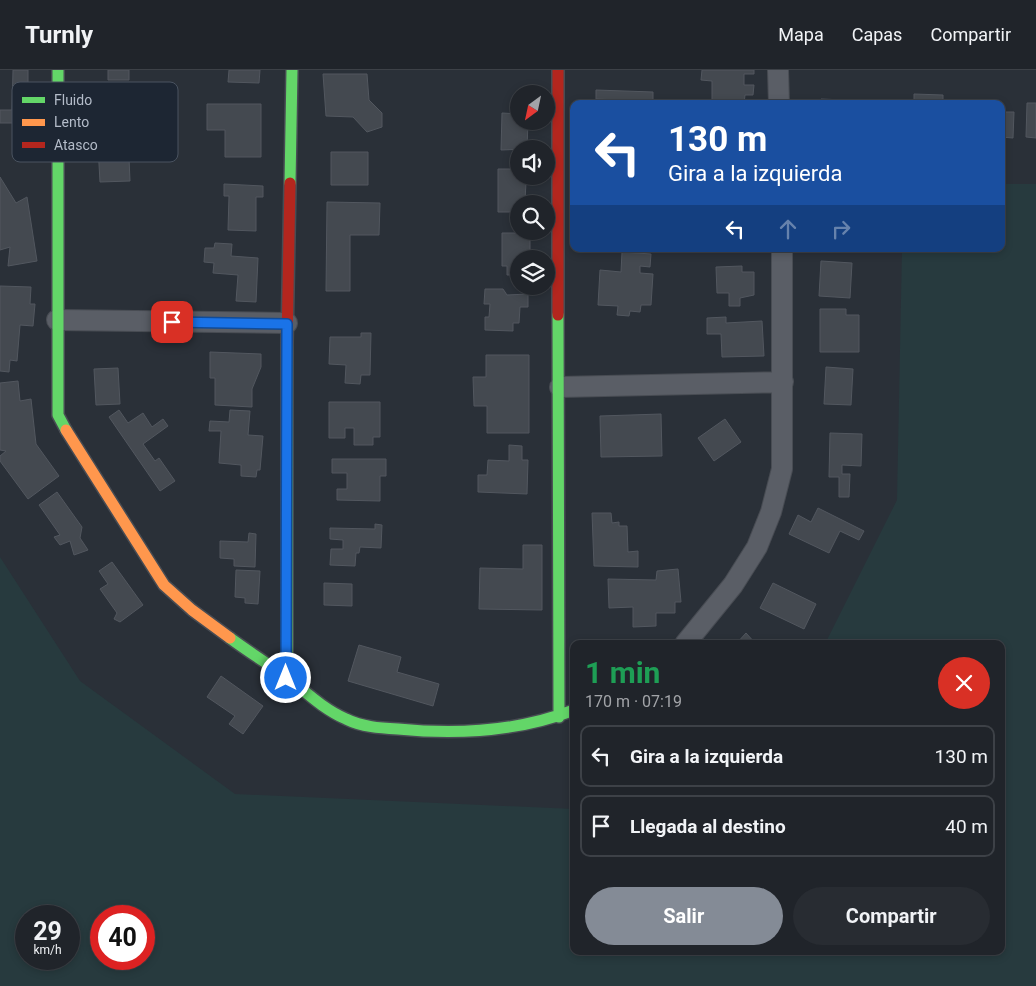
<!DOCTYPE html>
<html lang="es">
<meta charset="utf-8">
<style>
body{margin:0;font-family:Roboto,sans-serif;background:#282c32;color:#f1f3f6;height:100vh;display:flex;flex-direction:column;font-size:19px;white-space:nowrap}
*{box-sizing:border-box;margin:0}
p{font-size:16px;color:#a2a4a8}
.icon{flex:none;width:28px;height:28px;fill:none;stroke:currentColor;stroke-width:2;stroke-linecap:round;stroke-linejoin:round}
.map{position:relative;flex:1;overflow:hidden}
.sheet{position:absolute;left:570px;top:570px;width:435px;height:315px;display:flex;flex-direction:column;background:#20242a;border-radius:10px;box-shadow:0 2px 8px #0003,0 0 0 1px #3d4147}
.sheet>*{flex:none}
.hud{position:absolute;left:570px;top:30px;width:435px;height:152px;border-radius:10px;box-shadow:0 2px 8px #0003,0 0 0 1px #3d4147;background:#1a4fa0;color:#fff;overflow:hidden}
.needle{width:32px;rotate:213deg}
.controls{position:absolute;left:510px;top:15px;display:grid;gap:10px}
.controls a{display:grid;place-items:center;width:45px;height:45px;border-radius:50%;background:#20242a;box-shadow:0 2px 8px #0003,0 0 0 1px #3d4147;font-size:25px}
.speed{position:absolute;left:15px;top:835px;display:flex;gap:10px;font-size:25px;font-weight:700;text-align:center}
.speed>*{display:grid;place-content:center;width:65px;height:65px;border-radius:50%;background:#20242a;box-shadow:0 2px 8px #0003,0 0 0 1px #3d4147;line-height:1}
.speed small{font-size:12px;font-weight:400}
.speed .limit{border:8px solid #d22;background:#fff;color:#111}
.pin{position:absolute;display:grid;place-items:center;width:42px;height:42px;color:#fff;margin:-21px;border-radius:10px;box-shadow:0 2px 8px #0006}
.me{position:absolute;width:55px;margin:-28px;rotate:0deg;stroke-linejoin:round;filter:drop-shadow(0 0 4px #0008)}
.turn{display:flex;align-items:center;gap:18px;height:105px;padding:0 15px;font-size:22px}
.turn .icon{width:65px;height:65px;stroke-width:2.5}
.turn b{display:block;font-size:35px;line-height:42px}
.lanes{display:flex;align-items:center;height:48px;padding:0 15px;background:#0003;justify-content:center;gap:25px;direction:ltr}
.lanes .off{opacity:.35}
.round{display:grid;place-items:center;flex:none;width:52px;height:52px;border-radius:26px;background:#282c32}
.headline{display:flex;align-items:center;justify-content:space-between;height:85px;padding:0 15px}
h1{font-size:30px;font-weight:700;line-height:38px;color:#1e9e55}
.button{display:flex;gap:10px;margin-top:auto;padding:10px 15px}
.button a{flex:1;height:58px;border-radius:30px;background:#848b96;color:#fff;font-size:20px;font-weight:700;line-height:58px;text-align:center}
.button a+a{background:#282c32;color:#f1f3f6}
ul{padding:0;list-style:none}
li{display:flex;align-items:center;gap:15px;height:62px;margin:0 10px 8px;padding:0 5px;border:2px solid #3d4147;border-radius:10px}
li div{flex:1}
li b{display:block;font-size:19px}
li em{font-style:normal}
header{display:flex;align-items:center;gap:30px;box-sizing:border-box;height:70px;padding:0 25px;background:#20242a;border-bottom:1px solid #3d4147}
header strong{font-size:24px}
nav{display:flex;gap:28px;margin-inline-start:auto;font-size:18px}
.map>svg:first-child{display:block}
.green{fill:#273a3e;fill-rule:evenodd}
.building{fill:#444950;stroke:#52575f}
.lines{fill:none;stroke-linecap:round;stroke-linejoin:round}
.street-casing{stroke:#484c53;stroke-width:22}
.fast-casing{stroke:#484c53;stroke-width:14}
.slow-casing{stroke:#484c53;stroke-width:14}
.jam-casing{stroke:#484c53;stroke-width:14}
.street{stroke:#5a5e66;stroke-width:20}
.fast{stroke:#63d668;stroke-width:11}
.slow{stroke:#ff974d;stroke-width:11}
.jam{stroke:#b3261e;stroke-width:11}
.route-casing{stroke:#114b97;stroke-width:12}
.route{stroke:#1a73e8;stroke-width:9}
.key{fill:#1d2633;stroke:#4a5360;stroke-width:1}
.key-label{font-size:14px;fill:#b4bcc9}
</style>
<header>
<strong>Turnly</strong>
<nav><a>Mapa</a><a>Capas</a><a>Compartir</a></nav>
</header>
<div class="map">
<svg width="1036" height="916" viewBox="0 0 1036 916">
<rect width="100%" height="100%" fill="#2a3038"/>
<path class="green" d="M1001,114H1036V916H0V487L80,611L235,724L574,739V881H1001V574H825L897,430L902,179H1001ZM69,846V889H26V846ZM144,846V889H101V846Z"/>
<path class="building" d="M13,0H28V23L33,25V53H0V40H12Z
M108,0H129V10H108Z
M229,0H260L259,13L228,12Z
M702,0H754V4H744V15H754L753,25H745L744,34H727V31L712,30V11L701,10Z
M323,4H367L369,30L382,43V57L367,62L353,47L326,46Z
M596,20L653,22V34H618L619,30L596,29Z
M914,24L943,25V34H914Z
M118,25L119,44L127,43L130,111L100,112L96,41L102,40L101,26Z
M821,29L844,30V34H821Z
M1027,33H1036V68L1026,67Z
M207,34H261V87H225V60H207Z
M1001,42H1014L1013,68L1001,67Z
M502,43L519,44V51H528L527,79L501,80Z
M331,82H368V115H331Z
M498,99H519V106H531V113H526L525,130H531V134H519V142H498Z
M0,107L16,133L27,127L37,191L8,196L10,177L0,180Z
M224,114L263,116V127H256V161L228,160L229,126H224Z
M327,132L380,133L379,165H350V221H326Z
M502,163H530V189H519V205H507V196H502Z
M215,173L232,174L231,186L258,188L256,232L236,231L238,205L213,203L214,193L204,192L205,178H214Z
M622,182L651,184L650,197L640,196V203L653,204L651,235H641L640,242L630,241L629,246L617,245L618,236L598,235L600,200L621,202Z
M821,191L852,193L850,228L819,226Z
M742,196V202H754V225L740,228V236H729V223H717L716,197Z
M0,216L31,217L30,234H35L33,256L20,255L17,291L10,290L9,302L0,301Z
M485,219H503L507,225L528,224V237H520L519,253H513V261L485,260V247H489L490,234H484Z
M820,239H846V245H859V282H820Z
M726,247V253L762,251L764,286L722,287L721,264H707V248Z
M361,263H371L370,305H361L360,314L345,313L346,295L329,294L330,267H361Z
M210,282L261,284V297L252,319V337L215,335V308H210Z
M486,285H529V363H487V336H474L473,307H486Z
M826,297L853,299L851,335L824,334Z
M118,298L120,334L96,335L94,299Z
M18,311L20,331L31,329L36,374L59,406L28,429L0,391V386L6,381L0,380V313Z
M329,332H380V367H373V375H354V358H345V368H329Z
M119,340L128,353L143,343L152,357L163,349L168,356L143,374L155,391L159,388L175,411L160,421L109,347Z
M230,340L250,341L248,365L263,366L260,400H257L256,407L241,406V395L219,393L221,361H209L210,351L229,352Z
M661,344L662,386L601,387L600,346Z
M725,349L741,372L714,391L698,368Z
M830,363L862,364L861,396L842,395V404H850L849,427H839V407H829Z
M509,375L522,376V390H528L527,424L478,422V405H487L488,390L509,391Z
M332,389H386V406H380V431L337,430V419H347V403H332Z
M57,422L82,457L80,468L88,480L74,485L70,471L60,475L54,467L60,465L39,435Z
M818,438L864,461L859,470L840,461L829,483L789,464L798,445L811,452Z
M592,443H611L612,453L619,452V456H627L628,482L638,481V497L594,496Z
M375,454L382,455L381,478L360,477L359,483H356L355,496L330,495L331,479H343V470L330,469V458L375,459Z
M249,463L256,464L255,497L234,496V489L220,488V471L248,472Z
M523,475H542V540L479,539L480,498L523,499Z
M112,492L143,535L120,552L114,549L117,543L100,519L108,514L99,501Z
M678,499L681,532H675V543H656V556L633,557V537L609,538L608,509L656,510L657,501Z
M236,500L260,501L258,534L245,533V528L235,527Z
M324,513L352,514V536L324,535Z
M773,513L816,534L804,559L760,538Z
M746,563L756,574H736Z
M359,575L401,587L397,602L439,614L433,636L348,611Z
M221,606L263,636L243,664L229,654L235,646L207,627Z"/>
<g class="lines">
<defs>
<path id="street" d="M778,0L779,34
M57,250L287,253
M560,317L783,312
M685,574L733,515L757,477L771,442L782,399V179"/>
<path id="fast" d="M58,0V345L66,360
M290,113L292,0
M558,245L559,647
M287,273V608
M230,568C249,582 268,594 287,607C306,622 323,639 346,649C362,657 380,658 398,659C458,665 517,662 574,640"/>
<path id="slow" d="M66,360L164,515L192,540L230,568"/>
<path id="jam" d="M558,0V245
M287,273L290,113"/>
</defs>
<use href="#street" class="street-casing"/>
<use href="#fast" class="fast-casing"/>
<use href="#slow" class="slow-casing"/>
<use href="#jam" class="jam-casing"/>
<use href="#street" class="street"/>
<use href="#fast" class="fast"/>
<use href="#slow" class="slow"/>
<use href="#jam" class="jam"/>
</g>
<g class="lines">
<defs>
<path id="route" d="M172,252L287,254L286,608"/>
</defs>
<use href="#route" class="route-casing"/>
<use href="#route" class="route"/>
</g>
<rect x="12" y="12" width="166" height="80" rx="8" class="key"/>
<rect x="22" y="27" width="23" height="6" fill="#63d668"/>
<rect x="22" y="49" width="23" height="7" fill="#ff974d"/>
<rect x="22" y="72" width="23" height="6" fill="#b3261e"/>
<g class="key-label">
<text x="54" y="35">Fluido</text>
<text x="54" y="57">Lento</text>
<text x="54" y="80">Atasco</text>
</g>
</svg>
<div class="controls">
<a><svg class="needle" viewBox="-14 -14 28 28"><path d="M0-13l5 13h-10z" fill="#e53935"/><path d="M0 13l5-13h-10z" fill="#a2a4a8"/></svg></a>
<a><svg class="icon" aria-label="sound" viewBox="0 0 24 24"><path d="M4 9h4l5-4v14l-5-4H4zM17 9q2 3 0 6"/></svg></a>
<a><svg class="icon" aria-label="search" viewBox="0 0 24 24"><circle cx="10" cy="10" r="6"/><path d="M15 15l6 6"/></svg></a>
<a><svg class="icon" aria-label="layers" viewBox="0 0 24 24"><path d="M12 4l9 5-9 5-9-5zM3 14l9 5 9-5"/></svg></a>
</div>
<div class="speed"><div>29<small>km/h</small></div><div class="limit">40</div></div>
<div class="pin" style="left:172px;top:252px;background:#d93025"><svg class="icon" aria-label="arrive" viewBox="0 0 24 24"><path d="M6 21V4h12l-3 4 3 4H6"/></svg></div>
<svg class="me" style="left:286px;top:608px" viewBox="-20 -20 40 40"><circle r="17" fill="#1a73e8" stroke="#fff" stroke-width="3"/><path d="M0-11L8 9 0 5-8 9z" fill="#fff"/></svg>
<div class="hud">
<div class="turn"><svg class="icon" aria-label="left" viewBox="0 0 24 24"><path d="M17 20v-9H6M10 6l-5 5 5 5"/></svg><div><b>130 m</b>Gira a la izquierda</div></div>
<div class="lanes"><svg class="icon" aria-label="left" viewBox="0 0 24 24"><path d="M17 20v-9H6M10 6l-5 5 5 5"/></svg><svg class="icon off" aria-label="ahead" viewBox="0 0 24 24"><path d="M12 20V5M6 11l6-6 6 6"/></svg><svg class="icon off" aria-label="right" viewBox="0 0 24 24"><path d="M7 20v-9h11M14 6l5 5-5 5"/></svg></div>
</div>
<section class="sheet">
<div class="headline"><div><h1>1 min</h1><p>170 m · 07:19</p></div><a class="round" style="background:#d93025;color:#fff"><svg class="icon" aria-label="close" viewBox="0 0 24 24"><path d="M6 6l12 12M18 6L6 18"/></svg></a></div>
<ul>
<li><svg class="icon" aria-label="left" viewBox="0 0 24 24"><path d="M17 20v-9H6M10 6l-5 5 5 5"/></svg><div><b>Gira a la izquierda</b></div><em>130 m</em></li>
<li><svg class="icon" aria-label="arrive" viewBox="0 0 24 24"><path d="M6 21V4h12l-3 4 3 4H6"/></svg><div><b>Llegada al destino</b></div><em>40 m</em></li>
</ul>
<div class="button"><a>Salir</a><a>Compartir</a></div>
</section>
</div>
